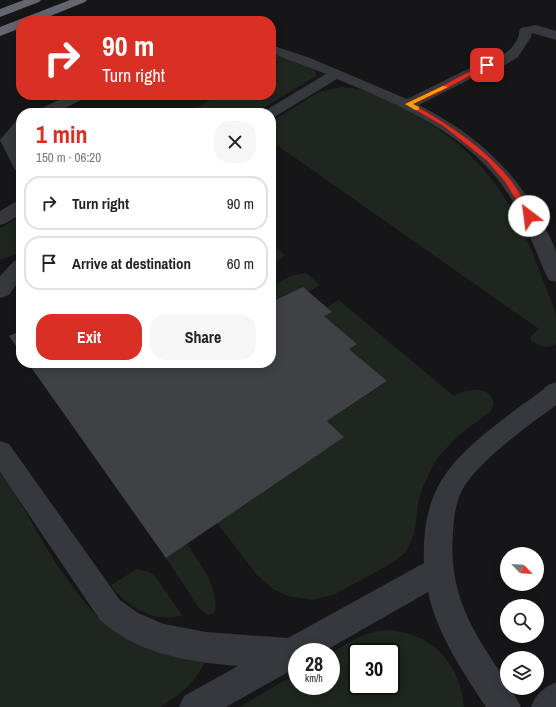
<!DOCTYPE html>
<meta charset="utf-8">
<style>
body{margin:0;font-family:"Archivo Narrow",sans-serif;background:#f6f6f6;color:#222;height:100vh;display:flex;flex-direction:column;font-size:15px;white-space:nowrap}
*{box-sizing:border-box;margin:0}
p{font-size:13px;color:#767676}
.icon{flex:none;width:22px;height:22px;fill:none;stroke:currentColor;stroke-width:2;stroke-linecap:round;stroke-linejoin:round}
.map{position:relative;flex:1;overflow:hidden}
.side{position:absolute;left:16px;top:108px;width:260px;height:260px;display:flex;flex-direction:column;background:#fff;border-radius:16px;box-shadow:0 2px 10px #0003}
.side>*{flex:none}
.top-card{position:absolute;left:16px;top:16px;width:260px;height:84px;border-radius:16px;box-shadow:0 2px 10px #0003;background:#d93025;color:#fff;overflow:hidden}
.needle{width:26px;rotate:115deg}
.fabs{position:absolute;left:500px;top:547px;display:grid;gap:8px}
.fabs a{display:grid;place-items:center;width:44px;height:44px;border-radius:50%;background:#fff;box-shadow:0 2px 10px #0003;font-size:20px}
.speed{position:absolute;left:288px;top:643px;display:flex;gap:8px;font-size:20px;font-weight:700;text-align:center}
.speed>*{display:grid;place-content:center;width:52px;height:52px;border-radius:50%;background:#fff;box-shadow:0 2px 10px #0003;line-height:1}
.speed small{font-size:10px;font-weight:400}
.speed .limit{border:2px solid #111;border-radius:6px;background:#fff;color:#111}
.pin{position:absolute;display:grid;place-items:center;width:34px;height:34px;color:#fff;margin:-17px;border-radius:8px;box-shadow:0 2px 6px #0006}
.me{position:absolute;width:44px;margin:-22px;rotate:330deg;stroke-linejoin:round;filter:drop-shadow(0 0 3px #0008)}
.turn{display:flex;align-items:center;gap:14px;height:84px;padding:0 20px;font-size:18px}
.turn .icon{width:52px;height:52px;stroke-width:2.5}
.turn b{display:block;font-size:28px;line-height:34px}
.round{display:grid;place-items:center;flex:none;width:42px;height:42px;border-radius:16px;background:#f6f6f6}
.head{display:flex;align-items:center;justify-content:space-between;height:68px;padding:0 20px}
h1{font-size:24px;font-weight:700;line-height:30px;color:#d93025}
.button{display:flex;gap:8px;margin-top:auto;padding:8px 20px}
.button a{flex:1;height:46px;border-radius:16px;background:#d93025;color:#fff;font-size:16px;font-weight:700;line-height:46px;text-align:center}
.button a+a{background:#f6f6f6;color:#222}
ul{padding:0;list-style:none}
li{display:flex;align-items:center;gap:12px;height:54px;margin:0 8px 6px;padding:0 12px;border:2px solid #e0e0e0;border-radius:16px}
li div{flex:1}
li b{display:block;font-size:15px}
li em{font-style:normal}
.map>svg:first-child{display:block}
.green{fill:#1e261f;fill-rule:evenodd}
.building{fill:#404145}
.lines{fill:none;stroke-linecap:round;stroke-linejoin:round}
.minor{fill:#37383d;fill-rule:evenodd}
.highway{fill:#63666e;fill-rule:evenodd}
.route{fill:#d93025;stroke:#8d1f18}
.slow{fill:#f59e0b}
</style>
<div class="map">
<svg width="556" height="707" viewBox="0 0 556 707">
<rect width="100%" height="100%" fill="#161618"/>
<path class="green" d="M275,55H280L313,69L316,72V76L255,113H187L219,95H271V66L279,62L271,59Z
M340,87C361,87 381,97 400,107C475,145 508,189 538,267C543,283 552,299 556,316C556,324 556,334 556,343L554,345C545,349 538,346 531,340V336L539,329L271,141V122L319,92Z
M21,216V252L0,260V228Z
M271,243L285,255L271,267Z
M306,273L320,285L308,292L288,295L286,294L271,302V286L291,276Z
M339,300L454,396C466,388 490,385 494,403L491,411L458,436L440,455L433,465L422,489L418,503L415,529L412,540L405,553L389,565L335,594L313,600L288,596L273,589L258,576L217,523L343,436L327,421L387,382L349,349L356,344L324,316L331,312L327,307Z
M0,473L16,496L55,562L81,598L100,620L205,662C194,684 180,695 160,707H0Z
M187,544C201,566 219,586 215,613L208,615L199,608L166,558Z
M137,569L149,572L155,576L182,615C157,625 125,606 111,585Z
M384,630C431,631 460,662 464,707H239L297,673V686H331V653C348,643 364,632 384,630ZM357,652H391V686H357Z"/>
<path class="building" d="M303,287L332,312L324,316L357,344L349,349L387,381L327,421L344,437L166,558L28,363H271V302Z
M21,331V353L9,336Z"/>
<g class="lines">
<path class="minor" d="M536,25L556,31V40L532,33L531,37L518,57L505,65L492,68L419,105C474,134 514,167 542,223C547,232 555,244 556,254C556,263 556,273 556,282L549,280L546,275C534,247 524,218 507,192C469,134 399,105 337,79L276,116L271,117V113H264L266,110L326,74L271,53V45L310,58L407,99L482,62C497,59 512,53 518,37C520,34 518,32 521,28Z
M69,95H87L85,98L55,113H36L38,110Z
M21,119V134L16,140L21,153V171L15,170L0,140L16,121Z
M21,201V214L6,223L0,225V211L15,202Z
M21,260V278L9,295L0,298V276L14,261Z
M556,382V405C527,427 486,455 465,485C456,499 454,516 453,532C448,595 473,632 507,682V688H511L521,707H486C463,672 437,634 428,592L323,652H297V667L226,707H179L184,696L238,666C189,662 137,654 100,620L0,472V441L9,444L120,600L138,613L164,624L206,632L288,638L424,563C421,483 455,456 514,411C525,402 538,395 548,385Z
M556,682V707H531C536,694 543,688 556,682Z"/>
<path class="highway" d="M24,0H41L39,2L0,17V9Z
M70,0H87L85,2L38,21H21V28L0,36V27Z"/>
</g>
<path class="route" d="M485,63L490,65L444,90L413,104C448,124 484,147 510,179C519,190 525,203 533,216L531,217H526L505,182L487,161L443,126L405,104L440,87Z"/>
<path class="slow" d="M443,86L448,87L413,104L419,107V110H415L405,104Z"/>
</svg>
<div class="fabs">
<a><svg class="needle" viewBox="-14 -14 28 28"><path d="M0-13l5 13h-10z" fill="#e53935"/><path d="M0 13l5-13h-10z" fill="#767676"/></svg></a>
<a><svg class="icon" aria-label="search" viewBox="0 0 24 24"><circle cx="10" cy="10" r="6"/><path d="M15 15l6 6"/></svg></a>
<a><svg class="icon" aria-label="layers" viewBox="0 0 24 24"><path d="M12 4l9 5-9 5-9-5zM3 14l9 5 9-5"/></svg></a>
</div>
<div class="speed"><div>28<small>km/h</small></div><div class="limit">30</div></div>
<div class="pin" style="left:487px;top:65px;background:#d93025"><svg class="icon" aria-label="arrive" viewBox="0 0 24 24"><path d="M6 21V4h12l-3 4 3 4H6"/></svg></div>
<svg class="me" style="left:529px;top:216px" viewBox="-20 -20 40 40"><circle r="19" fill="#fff"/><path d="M0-13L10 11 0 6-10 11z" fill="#d93025"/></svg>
<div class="top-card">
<div class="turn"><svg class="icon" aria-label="right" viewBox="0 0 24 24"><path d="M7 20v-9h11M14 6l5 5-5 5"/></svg><div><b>90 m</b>Turn right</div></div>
</div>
<section class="side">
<div class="head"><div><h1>1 min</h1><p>150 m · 06:20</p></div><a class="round"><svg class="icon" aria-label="close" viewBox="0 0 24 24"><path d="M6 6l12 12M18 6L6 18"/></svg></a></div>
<ul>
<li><svg class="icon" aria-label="right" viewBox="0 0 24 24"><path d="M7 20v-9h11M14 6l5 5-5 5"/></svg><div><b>Turn right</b></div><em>90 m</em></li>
<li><svg class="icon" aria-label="arrive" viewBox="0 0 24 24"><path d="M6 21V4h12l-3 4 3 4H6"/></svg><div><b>Arrive at destination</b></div><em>60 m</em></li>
</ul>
<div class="button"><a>Exit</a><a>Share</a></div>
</section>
</div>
